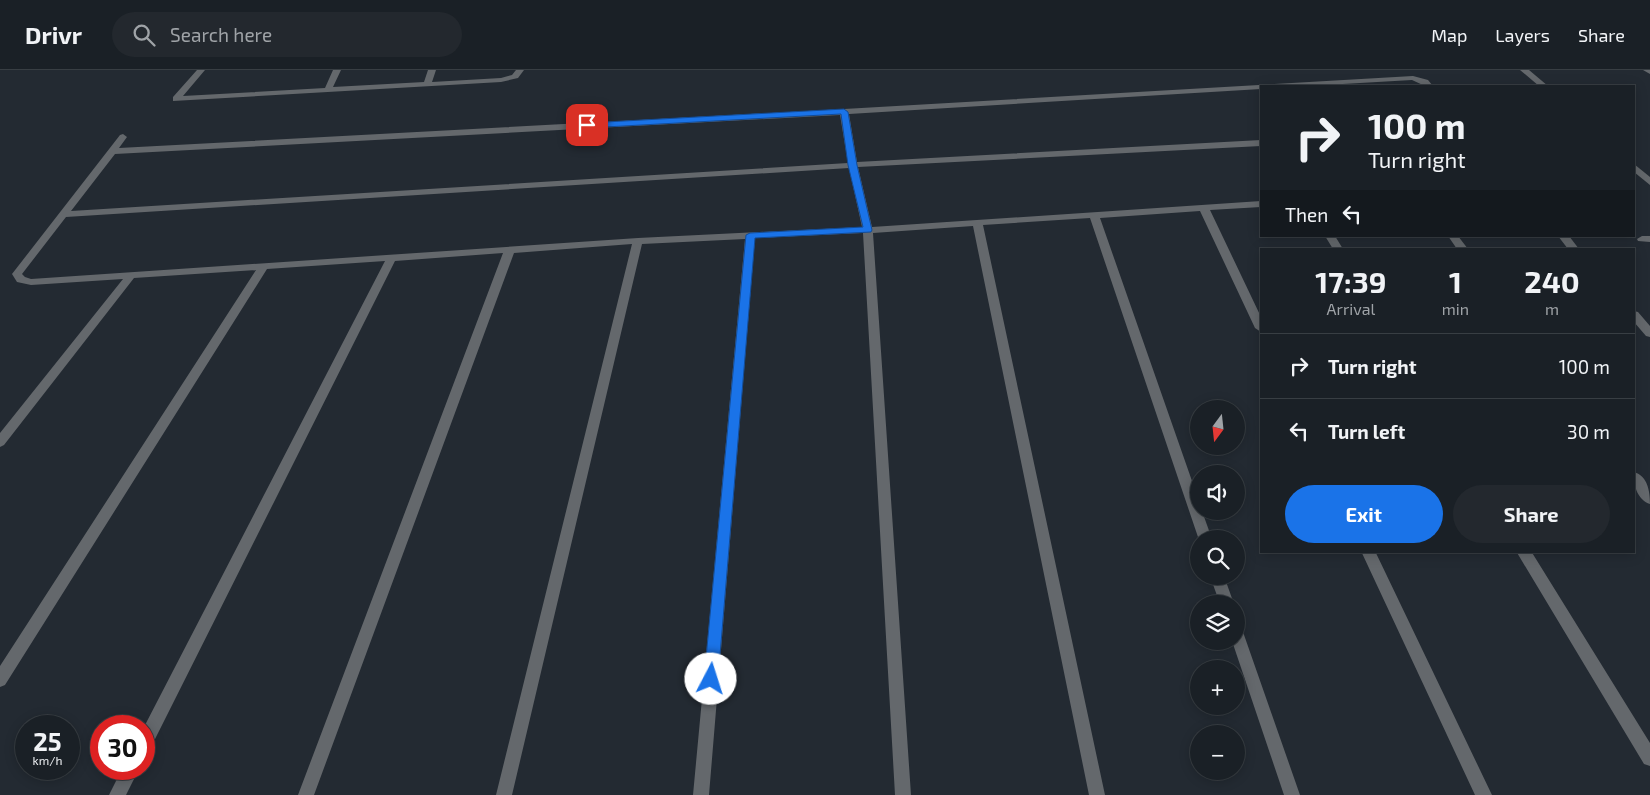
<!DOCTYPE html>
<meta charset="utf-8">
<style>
body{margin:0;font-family:"Exo 2",sans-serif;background:#23282e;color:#f1f3f6;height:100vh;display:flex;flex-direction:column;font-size:19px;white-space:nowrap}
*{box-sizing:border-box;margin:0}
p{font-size:16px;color:#9fa3a7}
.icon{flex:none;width:28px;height:28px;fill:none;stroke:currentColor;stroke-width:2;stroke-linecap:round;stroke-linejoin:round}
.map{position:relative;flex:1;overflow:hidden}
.panel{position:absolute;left:1260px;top:178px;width:375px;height:305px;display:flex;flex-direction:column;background:#1a2026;border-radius:0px;box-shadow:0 2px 12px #0003,0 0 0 1px #383e43}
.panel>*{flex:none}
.hud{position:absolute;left:1260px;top:15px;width:375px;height:152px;border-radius:0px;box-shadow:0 2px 12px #0003,0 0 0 1px #383e43;background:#1a2026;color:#f1f3f6;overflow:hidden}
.needle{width:32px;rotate:195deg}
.fabs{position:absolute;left:1190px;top:330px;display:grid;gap:10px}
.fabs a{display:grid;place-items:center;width:55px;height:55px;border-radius:50%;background:#1a2026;box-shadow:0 2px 12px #0003,0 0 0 1px #383e43;font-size:25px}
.speed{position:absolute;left:15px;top:645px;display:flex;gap:10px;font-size:25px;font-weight:700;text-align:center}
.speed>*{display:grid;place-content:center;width:65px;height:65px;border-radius:50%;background:#1a2026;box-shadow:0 2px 12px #0003,0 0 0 1px #383e43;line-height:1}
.speed small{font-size:12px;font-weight:400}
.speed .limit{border:8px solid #d22;background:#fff;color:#111}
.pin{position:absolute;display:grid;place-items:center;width:42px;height:42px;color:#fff;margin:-21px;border-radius:10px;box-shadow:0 2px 8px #0006}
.me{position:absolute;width:55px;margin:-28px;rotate:5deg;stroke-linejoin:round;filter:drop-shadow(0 0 4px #0008)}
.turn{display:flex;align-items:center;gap:18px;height:105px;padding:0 25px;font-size:22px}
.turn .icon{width:65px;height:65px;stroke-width:2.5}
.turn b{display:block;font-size:35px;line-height:42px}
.then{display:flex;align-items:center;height:48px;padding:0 25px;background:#0003;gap:10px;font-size:19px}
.eta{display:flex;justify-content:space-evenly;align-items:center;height:85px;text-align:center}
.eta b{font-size:30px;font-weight:700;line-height:35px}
.button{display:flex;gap:10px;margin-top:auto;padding:10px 25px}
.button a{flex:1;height:58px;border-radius:30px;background:#1a73e8;color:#fff;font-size:20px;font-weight:700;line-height:58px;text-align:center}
.button a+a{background:#23282e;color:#f1f3f6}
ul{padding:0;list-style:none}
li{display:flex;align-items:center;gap:15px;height:65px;padding:0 25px;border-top:1px solid #383e43}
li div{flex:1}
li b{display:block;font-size:19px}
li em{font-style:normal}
header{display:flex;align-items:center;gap:30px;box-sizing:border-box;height:70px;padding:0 25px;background:#1a2026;border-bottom:1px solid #383e43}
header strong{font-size:24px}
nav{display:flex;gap:28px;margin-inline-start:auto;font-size:18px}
.search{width:350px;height:45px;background:#23282e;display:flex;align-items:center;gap:12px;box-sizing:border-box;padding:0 18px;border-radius:28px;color:#9fa3a7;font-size:19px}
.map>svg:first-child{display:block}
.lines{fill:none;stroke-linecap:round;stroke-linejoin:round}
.minor{fill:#64686c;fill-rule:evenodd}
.route{fill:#1a73e8;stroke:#114b97}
</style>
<header>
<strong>Drivr</strong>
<div class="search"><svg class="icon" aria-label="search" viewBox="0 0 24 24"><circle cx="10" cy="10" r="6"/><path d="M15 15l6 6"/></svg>Search here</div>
<nav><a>Map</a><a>Layers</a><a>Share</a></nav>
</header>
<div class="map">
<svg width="1650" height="725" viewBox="0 0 1650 725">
<rect width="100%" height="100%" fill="#232a32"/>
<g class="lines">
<path class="minor" d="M197,0H205L183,26L325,18L333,0H341L333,17L424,12L428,0H436L432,12L501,8L512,5L516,0H524L518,8L501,12L173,31V27Z
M1520,0H1529L1548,16H1539Z
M1643,0H1650V4Z
M1413,6L1428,10L1433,16H1425L1412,10L1308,16H1261V19L849,44L857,92L1261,70V76L858,97L872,157L1261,131V137L1210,140L1261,247V262L1255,258L1200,141L1100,148L1199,431V441H1202L1212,469H1199V470L1090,148L983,155L1105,725H1089L973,156L873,163L911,725H895L863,163L755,168L709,725H693L745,169L642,174L512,725H496L632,174L514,183L314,725H298L503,183L395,191L150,679L144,681V657L385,191L267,199L5,615L0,617V596L256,200L134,208L4,375L0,377V363L123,209L31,215L17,212L12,204L120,65L123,64L127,67L119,78L844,39ZM840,45L848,93L71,141L115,84ZM849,98L862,157L638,168L31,209L25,207L22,204L66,147Z
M1634,94L1650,107V115L1634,102Z
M1325,166H1335L1343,179H1333Z
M1448,166H1458L1468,179H1457Z
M1558,166H1569L1579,179H1568Z
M1642,166H1650V172L1638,171L1637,169Z
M1634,241L1638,242L1650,256V267L1646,266L1634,252Z
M1634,402C1648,406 1650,422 1650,434C1637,430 1633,414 1634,402Z
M1361,481H1375L1492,725H1475Z
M1516,481H1531L1650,673V696L1644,694Z
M1210,506H1224L1234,534H1220Z
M1236,555L1241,557L1243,562L1300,725H1284L1232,571H1236Z
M122,699H139L126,725H109Z"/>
</g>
<path class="route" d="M844,39L848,42L857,95L872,160L871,162L755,168L718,609L716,614L711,616L706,614L704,609L746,165L750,163L863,157L848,95L841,44L587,58L583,55L587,53Z"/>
</svg>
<div class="fabs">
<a><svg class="needle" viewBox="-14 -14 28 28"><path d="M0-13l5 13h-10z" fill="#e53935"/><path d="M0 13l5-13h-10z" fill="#9fa3a7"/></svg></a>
<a><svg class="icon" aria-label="sound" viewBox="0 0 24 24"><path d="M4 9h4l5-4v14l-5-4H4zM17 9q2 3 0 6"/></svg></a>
<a><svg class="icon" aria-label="search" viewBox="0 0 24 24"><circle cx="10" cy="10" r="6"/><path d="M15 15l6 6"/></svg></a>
<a><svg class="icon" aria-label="layers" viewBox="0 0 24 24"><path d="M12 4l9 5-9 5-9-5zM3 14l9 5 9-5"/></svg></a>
<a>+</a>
<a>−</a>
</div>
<div class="speed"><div>25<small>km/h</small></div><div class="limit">30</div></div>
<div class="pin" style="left:587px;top:55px;background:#d93025"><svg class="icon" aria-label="arrive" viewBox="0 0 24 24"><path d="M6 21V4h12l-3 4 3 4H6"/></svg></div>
<svg class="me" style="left:711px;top:609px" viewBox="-20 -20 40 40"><circle r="19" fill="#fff"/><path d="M0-13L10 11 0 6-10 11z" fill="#1a73e8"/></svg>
<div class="hud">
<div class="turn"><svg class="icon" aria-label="right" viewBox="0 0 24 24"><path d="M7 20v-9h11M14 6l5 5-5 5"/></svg><div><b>100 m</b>Turn right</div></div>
<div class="then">Then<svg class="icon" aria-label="left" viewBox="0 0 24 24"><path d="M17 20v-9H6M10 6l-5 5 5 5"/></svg></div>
</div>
<section class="panel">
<div class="eta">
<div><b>17:39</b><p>Arrival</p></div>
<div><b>1</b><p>min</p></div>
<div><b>240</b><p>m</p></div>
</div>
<ul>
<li><svg class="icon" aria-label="right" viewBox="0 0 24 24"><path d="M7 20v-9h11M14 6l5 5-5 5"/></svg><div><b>Turn right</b></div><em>100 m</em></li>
<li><svg class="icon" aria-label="left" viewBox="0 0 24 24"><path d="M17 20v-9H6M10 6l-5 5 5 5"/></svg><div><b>Turn left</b></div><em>30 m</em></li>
</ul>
<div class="button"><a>Exit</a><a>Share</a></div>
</section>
</div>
